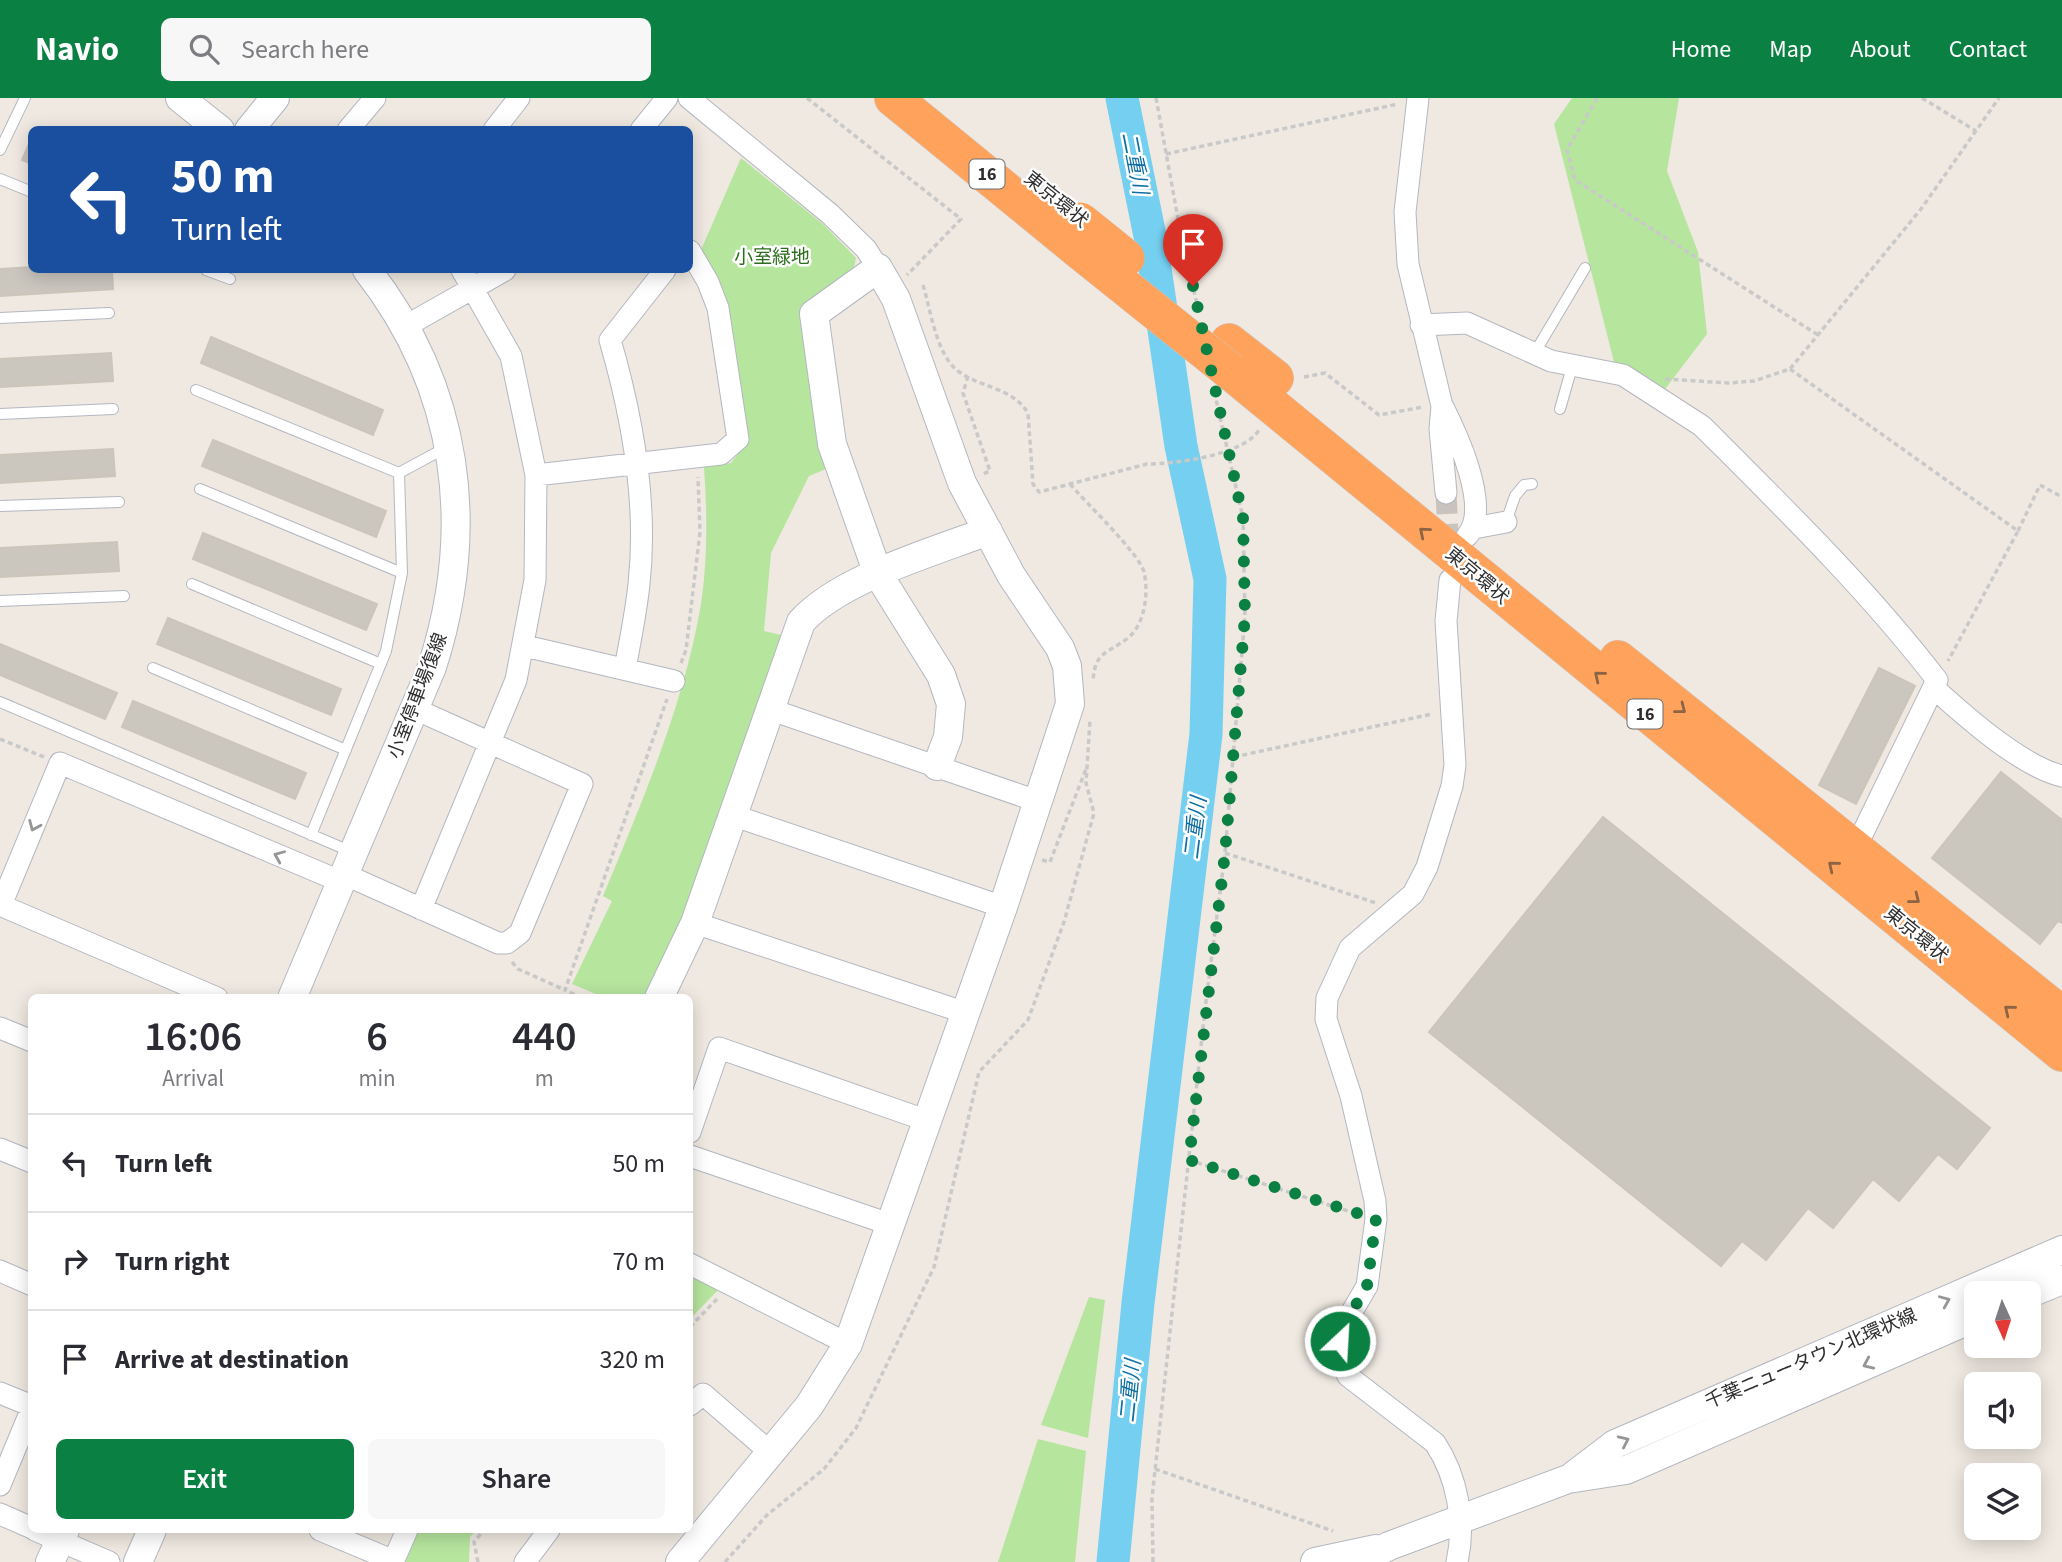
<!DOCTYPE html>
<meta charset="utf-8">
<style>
body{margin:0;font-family:"Source Sans 3","Noto Sans JP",sans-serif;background:#f7f7f7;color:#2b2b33;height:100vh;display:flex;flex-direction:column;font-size:26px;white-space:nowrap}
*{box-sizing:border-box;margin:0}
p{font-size:23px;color:#7c7c81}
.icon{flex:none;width:38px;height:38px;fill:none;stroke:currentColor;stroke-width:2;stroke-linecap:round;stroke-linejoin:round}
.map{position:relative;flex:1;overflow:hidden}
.side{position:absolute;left:28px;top:896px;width:665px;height:539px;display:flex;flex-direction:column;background:#fff;border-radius:10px;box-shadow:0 4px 18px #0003}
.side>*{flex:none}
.hud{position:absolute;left:28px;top:28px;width:665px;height:147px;border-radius:10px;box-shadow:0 4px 18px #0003;background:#1a4fa0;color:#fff;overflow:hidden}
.needle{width:46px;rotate:177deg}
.buttons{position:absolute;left:1964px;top:1183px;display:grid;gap:14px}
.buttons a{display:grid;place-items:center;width:77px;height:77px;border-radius:10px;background:#fff;box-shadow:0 4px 18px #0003;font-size:35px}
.pin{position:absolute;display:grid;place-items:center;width:60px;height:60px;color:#fff;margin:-72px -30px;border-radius:50% 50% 50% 0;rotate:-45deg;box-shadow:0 0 7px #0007}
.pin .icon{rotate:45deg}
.me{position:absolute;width:77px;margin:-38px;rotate:25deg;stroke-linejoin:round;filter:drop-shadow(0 0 5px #0008)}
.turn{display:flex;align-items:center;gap:24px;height:147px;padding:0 28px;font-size:32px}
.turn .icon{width:91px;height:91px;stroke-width:2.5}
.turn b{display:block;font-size:49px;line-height:60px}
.eta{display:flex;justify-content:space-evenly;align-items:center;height:119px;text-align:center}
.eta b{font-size:42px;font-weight:600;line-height:49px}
.cta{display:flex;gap:14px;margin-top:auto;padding:14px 28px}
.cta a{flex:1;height:80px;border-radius:10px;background:#0b8043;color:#fff;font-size:28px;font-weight:600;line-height:80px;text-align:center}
.cta a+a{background:#f7f7f7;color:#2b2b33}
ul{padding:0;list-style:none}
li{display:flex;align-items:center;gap:21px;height:98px;padding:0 28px;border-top:2px solid #e1e1e2}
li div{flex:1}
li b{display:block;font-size:26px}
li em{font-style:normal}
header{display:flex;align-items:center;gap:42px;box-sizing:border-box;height:98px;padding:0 35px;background:#0b8043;color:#fff}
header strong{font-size:33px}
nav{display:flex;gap:38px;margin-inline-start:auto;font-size:24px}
.search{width:490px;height:63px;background:#f7f7f7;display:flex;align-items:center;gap:18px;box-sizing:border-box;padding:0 24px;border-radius:10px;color:#7c7c81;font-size:26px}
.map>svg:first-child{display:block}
.green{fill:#b6e59e}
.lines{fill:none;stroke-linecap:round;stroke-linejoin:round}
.river{stroke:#75cff0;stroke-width:33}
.building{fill:#cbc7bf;stroke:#cbc5ba;stroke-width:2}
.street-tunnel{stroke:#c8c4bd;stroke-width:21;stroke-dasharray:21 10;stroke-linecap:butt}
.lane-casing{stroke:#b4b7c1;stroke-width:12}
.street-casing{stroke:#b4b7c1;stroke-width:23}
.secondary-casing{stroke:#b4b7c1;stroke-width:30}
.highway-casing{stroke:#c9c9c9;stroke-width:38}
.path{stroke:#c9c9c9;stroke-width:3.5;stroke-dasharray:5 3.5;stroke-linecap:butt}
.lane{stroke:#fff;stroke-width:10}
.street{stroke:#fff;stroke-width:21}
.secondary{stroke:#fff;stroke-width:28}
.highway{stroke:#ffa35c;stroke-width:37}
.highway-bridge-casing{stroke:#c9c9c9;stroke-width:38;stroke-linecap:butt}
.highway-bridge{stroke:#ffa35c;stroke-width:37}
.oneway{stroke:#8c6343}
.oneway2{stroke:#969696}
.route{stroke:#0b8043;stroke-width:12;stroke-dasharray:0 21.6}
.labels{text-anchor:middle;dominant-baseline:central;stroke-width:5;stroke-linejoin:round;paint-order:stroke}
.shield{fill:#fff;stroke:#6d6d6d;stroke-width:2}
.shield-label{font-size:18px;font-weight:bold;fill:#2e2e2e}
.street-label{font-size:19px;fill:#2e2e2e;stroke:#fff}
.park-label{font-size:19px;fill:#2c6e1b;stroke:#fff}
.water-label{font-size:21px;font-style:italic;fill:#0d6fa3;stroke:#fff}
</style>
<header>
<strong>Navio</strong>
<div class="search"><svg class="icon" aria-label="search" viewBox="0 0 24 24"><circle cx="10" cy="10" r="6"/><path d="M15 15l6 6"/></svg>Search here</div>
<nav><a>Home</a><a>Map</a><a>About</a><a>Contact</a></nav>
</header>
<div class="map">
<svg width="2062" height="1464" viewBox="0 0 2062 1464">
<rect width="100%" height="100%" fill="#efe9e1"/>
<path class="green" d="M1572,0H1679L1667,73L1698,154L1707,236L1659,299L1619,284L1554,26Z
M741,60L823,126L856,160L853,174L802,212L831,369L809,378L771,455L764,533L781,537L683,820L643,899H603L572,886L612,803L603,798C642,704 684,607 701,506C708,460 707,414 704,368L731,365L748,343C738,277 737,209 701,152Z
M690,1175L721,1189L690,1221Z
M1089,1199L1105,1202L1088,1340L1041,1327Z
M1038,1341L1086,1353L1075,1464H998Z
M415,1432H476L470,1439L469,1464H401Z"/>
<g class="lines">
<path class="river" d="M1113,1464L1138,1205L1206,636L1210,481L1181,348L1151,143L1122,0"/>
</g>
<path class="building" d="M32,39V66L22,62Z
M32,169V172H112L113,191L0,198V171Z
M211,239L383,312L373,337L201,265Z
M111,255L113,283L0,289V261Z
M213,342L386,413L376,439L202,368Z
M113,351L115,378L0,385V357Z
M203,435L377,506L366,532L193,461Z
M117,444L119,473L0,479V450Z
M168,520L341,591L331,617L157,546Z
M0,546L117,595L105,621L0,577Z
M1879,570L1915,588L1856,706L1819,687Z
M133,603L306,675L295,701L122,629Z
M2001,674L2062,722V825L2058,823L2040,846L1932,760Z
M1603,719L1990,1030L1957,1071L1938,1056L1899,1103L1873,1081L1833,1130L1808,1110L1766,1162L1742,1143L1721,1168L1429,934Z"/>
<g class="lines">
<path class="street-tunnel" d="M1446,395L1449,456"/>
<defs>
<path id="lane" d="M0,52L25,0
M0,81L32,94
M206,172L230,181
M0,220L109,215
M1534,256L1585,170
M196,292L399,375
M1560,311L1572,269
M0,316L113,311
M200,391L402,475
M0,408L119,404
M1506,424L1515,398L1524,387L1532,386
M192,486L381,566
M0,503L124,498
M153,570L346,652
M0,604L352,754
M311,737L386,553L402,475L399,375L447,349"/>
<path id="street" d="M689,0L830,116L866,151L878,170
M1418,0L1405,114L1408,166L1442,308L1440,331L1446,395
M348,32L375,0
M494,32L519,0
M641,32L667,0
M1421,227L1467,225L1551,263L1623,277L1702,328C1784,410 1867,491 1937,582L1854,753
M406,228L505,172
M1443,309C1458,339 1491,411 1467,438
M536,377L721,356L738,341L718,210L708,184L690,153
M1474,430L1506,424
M1450,482L1446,523L1455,667L1452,688L1427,769L1413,796L1350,850L1327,900L1326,921L1351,998L1375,1103L1376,1121L1367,1188L1343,1229L1339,1258L1348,1278L1435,1345C1457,1378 1466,1425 1457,1464
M525,548L674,583
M625,571C630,543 636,515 639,486C648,404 633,321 610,242L665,172
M1935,591C1966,619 2021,668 2062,678
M769,611L1037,703
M732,717L1003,809
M346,777L498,845H507L520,835L582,686L415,611
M0,807L217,900
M1,807L60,665L342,784
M421,811L516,582L535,482L536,377L511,258L462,172
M695,825L966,915
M0,930L32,943
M690,1034L719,950L928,1023
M0,1051L32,1064
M690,1058L892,1127
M690,1166L848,1246
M0,1173L32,1187
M0,1295L32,1308
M690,1307L703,1296L771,1355
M0,1387L32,1310
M0,1416L32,1430
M35,1432L109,1464
M320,1432L394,1463
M393,1464L407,1432
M525,1464L549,1432"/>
<path id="secondary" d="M180,0L220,32
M249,32L275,0
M292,900L432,569C477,429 459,290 367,172
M659,900L695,825L801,524C839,481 933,454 988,433
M2028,1196L2062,1182
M1573,1378L1615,1346L2062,1152
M50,1464L65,1432
M138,1464L152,1432
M680,1464L809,1308L848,1246L1003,809L1070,606L1067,568L1060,550L1011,477L962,385L896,201L878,170L814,216L832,346L878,476L941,577L951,606L948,639L937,668
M1315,1464L1376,1451
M1358,1464L1389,1448L1568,1381L1626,1372L1976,1219"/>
<path id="highway" d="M893,0L1080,153
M1229,244L1275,280
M1231,274L2062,955
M1618,561L2062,917"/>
</defs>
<use href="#lane" class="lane-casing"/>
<use href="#street" class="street-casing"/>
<use href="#secondary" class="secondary-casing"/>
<use href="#highway" class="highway-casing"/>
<path class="path" d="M807,0L961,121L907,177
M1156,0L1183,148L1199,214
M1597,0L1567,52L1575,82L1818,237
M1922,0L1976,33
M1166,56L1398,6
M923,187C931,213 936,256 958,273C980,290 1012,289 1028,315L1033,386L1039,394L1147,366C1175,366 1244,357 1259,332
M1790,271L2018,433L1948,563
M968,278L963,295L990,373L983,376
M1304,279L1325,275L1379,317L1423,309
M1665,281L1729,285L1754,283L1790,271L1921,111L1999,0
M1070,386C1085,404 1139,455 1144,474C1149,495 1145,526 1128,540C1107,556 1095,553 1093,583
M2018,433L2040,387L2062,399
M681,565L686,552L700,434L698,379
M0,641L44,659
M1234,659L1432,616
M1225,755L1376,805
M1042,762L1050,764L1086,671
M512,864L518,871L565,892
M582,900L565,892L667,601
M1189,1062L1357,1116
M690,1229L717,1201
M1155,1371L1333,1433
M478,1464L474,1444L484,1432
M725,1464L767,1417L824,1371L856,1330L934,1169L979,974L1028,922L1064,824L1094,715L1086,685L1090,622
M1153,1464L1152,1400L1205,911L1225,755L1245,518L1243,420L1215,297"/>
<use href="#lane" class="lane"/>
<use href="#street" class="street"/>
<use href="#secondary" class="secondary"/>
<use href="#highway" class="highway"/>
<defs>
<path id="highway-bridge" d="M1080,123L1126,160
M1080,153L1231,274"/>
</defs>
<use href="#highway-bridge" class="highway-bridge-casing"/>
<use href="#highway-bridge" class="highway-bridge"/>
</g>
<defs><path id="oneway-chevron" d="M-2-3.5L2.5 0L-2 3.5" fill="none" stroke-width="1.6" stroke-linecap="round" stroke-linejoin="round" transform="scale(1.75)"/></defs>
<g class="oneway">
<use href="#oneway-chevron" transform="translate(1424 434) rotate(-140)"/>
<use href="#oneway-chevron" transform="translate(1599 578) rotate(-141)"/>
<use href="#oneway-chevron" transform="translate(1681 611) rotate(38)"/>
<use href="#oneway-chevron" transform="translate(1833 768) rotate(-141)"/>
<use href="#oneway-chevron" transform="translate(1915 801) rotate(38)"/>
<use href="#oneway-chevron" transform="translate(2009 912) rotate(-141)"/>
</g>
<g class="oneway2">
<use href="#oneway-chevron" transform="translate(34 728) rotate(113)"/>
<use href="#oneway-chevron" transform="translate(279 758) rotate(-157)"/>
<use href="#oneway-chevron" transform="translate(1945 1203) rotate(-23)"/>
<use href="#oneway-chevron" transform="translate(1868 1266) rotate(156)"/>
<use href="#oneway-chevron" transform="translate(1624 1343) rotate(-25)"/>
</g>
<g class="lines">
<path class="route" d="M1193,188L1243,420L1245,518L1225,755L1189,1062L1376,1121L1367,1188L1343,1229L1340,1243"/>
</g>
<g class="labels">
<g class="shield">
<rect x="969.5" y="61.5" width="35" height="29" rx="5"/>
<rect x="1627.5" y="601.5" width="35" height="29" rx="5"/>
</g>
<g class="shield-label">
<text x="987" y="76">16</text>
<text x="1645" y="616">16</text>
</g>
<g class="street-label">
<text transform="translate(1056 102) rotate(39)">東京環状</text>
<text transform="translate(1477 478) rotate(40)">東京環状</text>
<text transform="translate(418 598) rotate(-69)">小室停車場復線</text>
<text transform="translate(1916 837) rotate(39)">東京環状</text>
<text transform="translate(1811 1261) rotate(-23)">千葉ニュータウン北環状線</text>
</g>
<g class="park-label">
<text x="772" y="159">小室緑地</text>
</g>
<g class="water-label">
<text transform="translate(1135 65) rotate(79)">二重川</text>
<text transform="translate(1195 730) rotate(-83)">二重川</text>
<text transform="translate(1130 1293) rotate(-84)">二重川</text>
</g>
</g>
</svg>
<div class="buttons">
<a><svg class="needle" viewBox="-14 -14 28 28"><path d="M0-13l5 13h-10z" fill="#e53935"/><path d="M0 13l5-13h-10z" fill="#7c7c81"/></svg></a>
<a><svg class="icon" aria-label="sound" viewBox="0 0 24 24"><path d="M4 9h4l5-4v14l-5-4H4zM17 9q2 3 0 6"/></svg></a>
<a><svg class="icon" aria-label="layers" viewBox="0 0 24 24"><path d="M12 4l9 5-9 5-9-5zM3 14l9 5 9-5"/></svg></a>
</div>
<div class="pin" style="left:1193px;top:188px;background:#d93025"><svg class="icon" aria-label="arrive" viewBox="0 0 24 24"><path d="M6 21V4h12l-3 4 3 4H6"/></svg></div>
<svg class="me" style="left:1340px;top:1243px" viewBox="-20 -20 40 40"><circle r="17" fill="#0b8043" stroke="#fff" stroke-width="3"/><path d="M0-11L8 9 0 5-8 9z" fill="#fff"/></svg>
<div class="hud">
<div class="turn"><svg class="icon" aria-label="left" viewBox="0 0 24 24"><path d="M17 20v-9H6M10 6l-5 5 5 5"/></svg><div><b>50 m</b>Turn left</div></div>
</div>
<section class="side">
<div class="eta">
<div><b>16:06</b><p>Arrival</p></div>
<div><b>6</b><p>min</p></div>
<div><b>440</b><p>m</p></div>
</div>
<ul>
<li><svg class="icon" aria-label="left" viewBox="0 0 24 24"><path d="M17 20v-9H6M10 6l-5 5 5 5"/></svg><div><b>Turn left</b></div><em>50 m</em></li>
<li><svg class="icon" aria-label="right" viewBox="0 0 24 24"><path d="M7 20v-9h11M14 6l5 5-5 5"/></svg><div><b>Turn right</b></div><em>70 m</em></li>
<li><svg class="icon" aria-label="arrive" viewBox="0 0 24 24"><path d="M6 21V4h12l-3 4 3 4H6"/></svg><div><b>Arrive at destination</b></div><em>320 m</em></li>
</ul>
<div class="cta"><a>Exit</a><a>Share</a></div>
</section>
</div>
